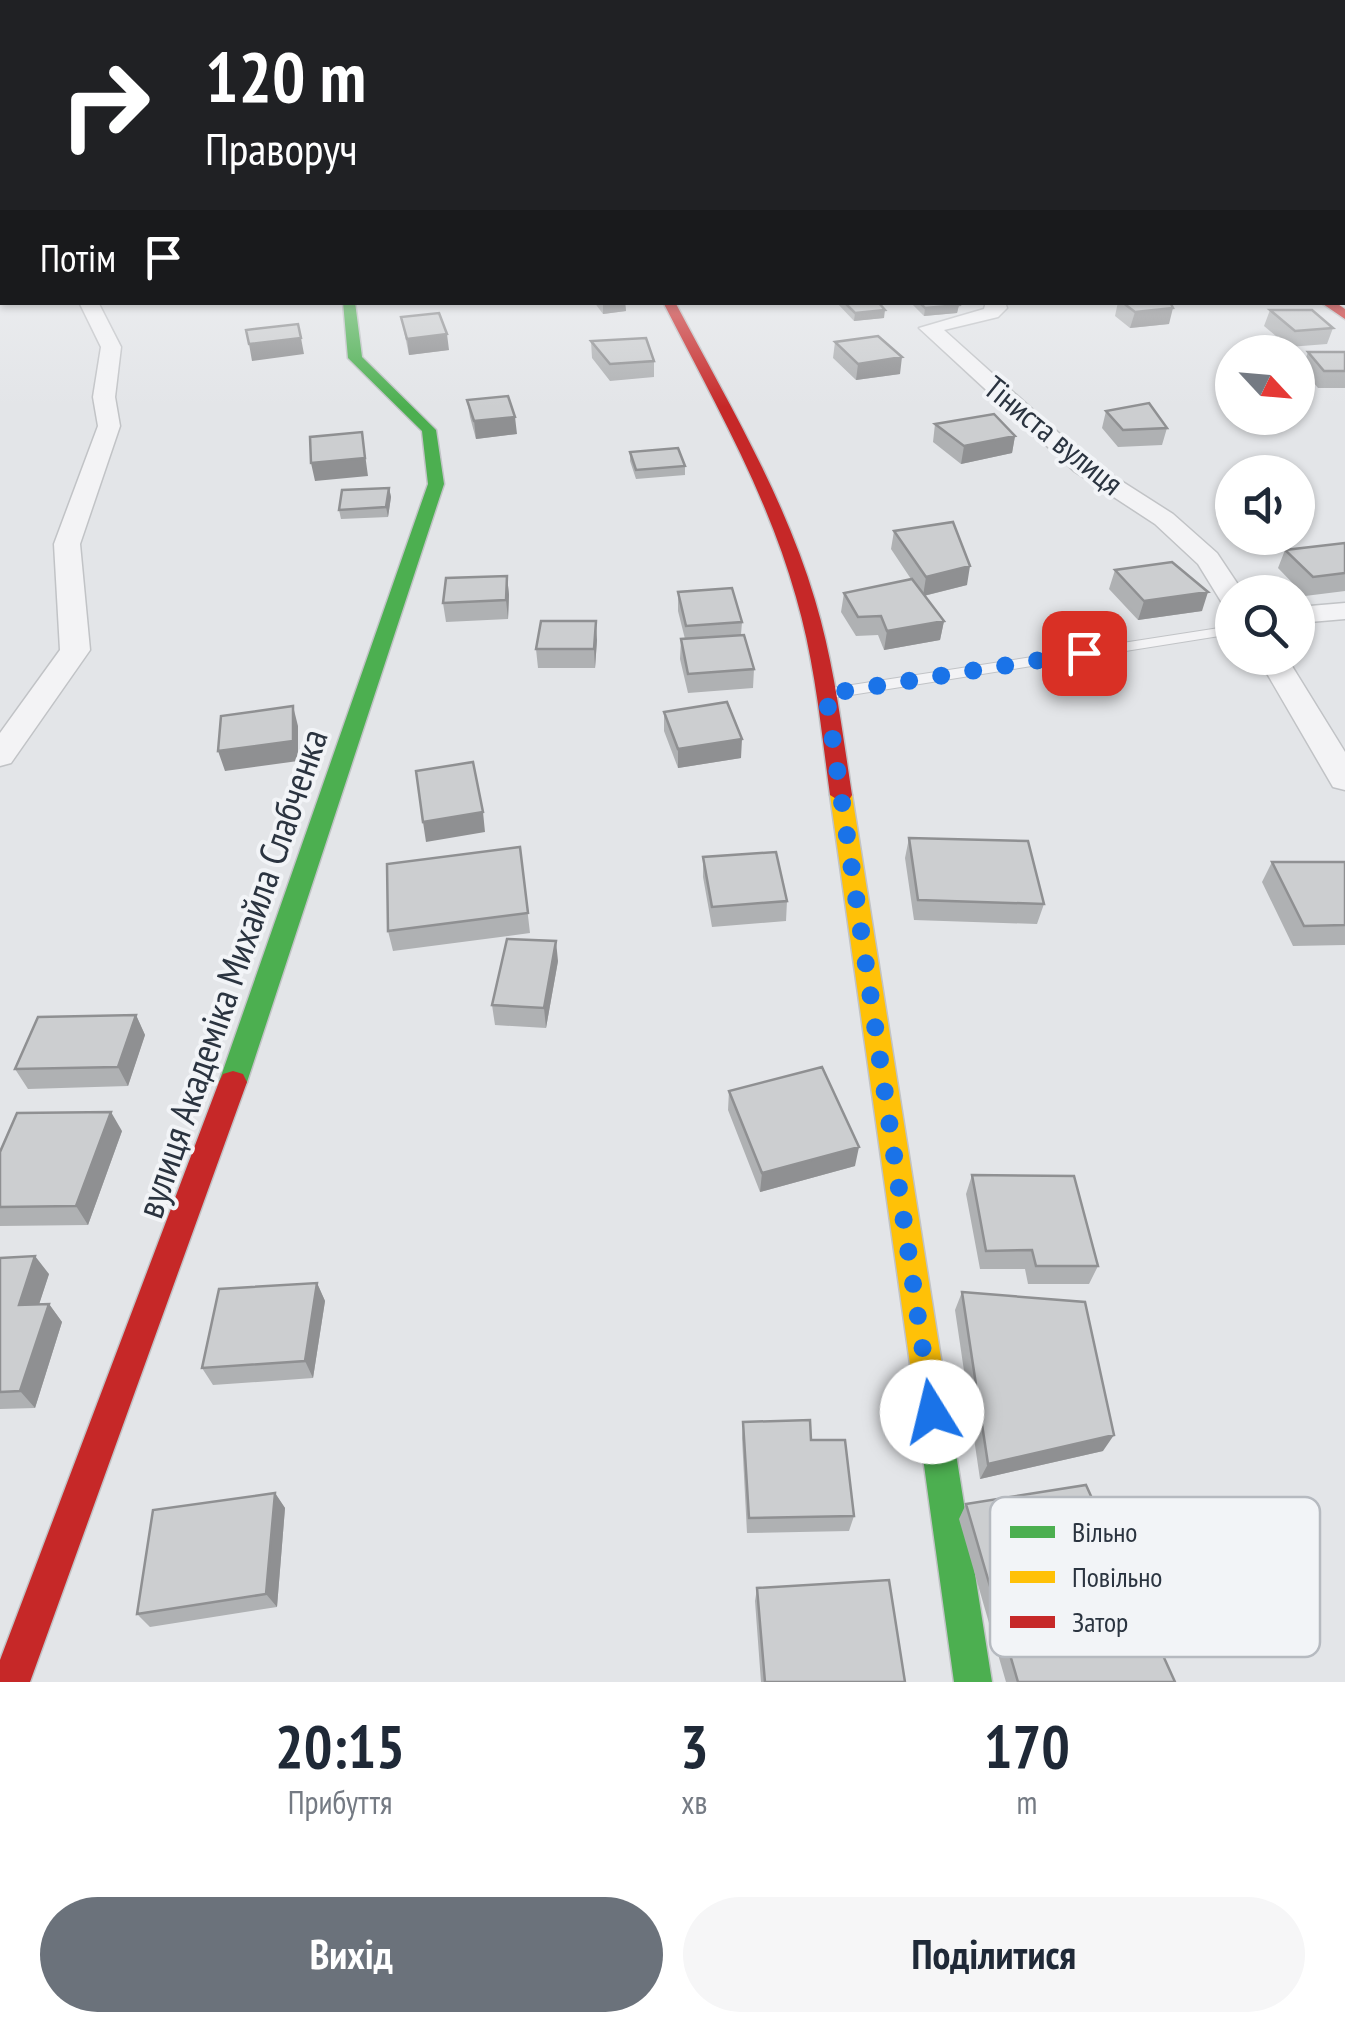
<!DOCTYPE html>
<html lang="uk">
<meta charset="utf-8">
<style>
body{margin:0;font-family:"PT Sans Narrow",sans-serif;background:#f6f6f7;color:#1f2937;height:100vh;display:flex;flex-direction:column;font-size:38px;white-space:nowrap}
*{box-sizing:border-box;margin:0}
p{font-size:32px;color:#747a83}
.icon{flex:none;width:55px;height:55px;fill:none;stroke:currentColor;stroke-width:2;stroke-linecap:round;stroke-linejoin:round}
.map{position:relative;height:1682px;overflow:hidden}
.panel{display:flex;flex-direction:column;background:#fff;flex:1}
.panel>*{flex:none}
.hud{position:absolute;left:0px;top:0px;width:1345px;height:305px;box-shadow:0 2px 8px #0004;background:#202124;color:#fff;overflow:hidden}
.needle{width:65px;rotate:116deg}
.controls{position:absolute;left:1215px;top:335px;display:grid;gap:20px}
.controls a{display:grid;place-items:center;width:100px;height:100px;border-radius:50%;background:#fff;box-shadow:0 2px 8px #0004;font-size:50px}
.pin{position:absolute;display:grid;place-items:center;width:85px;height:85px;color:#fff;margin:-42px;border-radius:20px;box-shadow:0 5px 15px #0006}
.me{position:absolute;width:110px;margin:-55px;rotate:351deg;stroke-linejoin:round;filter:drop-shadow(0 0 8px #0008)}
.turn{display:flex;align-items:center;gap:35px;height:210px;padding:0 40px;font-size:45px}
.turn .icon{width:130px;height:130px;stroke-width:2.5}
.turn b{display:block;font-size:70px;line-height:85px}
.then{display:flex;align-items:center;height:95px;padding:0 40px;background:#0003;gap:20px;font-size:38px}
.eta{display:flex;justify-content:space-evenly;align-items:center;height:170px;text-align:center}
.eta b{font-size:60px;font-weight:700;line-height:70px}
.button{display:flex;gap:20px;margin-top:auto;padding:20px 40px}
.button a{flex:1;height:115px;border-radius:60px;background:#6b727b;color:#fff;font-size:40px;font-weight:700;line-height:115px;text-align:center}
.button a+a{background:#f6f6f7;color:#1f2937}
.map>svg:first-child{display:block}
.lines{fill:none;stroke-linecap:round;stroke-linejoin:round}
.lane-casing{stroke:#c1c3c6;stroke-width:2}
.street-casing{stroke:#c1c3c6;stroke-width:3}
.fast-casing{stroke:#c1c3c6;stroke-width:3}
.slow-casing{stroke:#c1c3c6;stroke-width:3}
.jam-casing{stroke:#c1c3c6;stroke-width:3}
.lane{fill:#f3f3f5;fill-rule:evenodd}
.street{fill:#f3f3f5;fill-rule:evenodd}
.fast{fill:#4caf50;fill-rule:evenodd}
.slow{fill:#ffc107;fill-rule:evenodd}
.jam{fill:#c62828;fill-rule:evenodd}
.wall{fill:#afb1b3}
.shaded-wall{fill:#8f9092}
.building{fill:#ccced0;stroke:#8f9092;stroke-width:2.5}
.route{stroke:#1a73e8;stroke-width:18;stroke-dasharray:0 32.4}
.labels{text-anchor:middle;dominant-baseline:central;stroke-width:8;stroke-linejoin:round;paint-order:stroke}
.far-street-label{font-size:32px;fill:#2b3440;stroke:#f2f4f7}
.street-label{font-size:38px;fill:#2b3440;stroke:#f2f4f7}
.key{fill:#f2f4f7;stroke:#b6bac0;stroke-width:2.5}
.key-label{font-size:28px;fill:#2b3440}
</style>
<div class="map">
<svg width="1345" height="1682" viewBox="0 0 1345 1682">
<rect width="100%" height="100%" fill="#e3e5e8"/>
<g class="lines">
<defs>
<path id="lane" d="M1342,276L1345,277V283L1342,282Z
M1232,626V634L826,699L818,694L826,689Z"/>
<path id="street" d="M1342,295L1345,307L1335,305L1342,302Z
M79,302H98L121,347L115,397L120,426L80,544L90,650L11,763L0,766V733L60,650L54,544L98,426L93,397L101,347Z
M986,302H1005L1007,308L998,317L944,330L1090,461L1173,514L1217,553L1243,592H1232V605L1222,603L1198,564L1155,524L1074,471L919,328L984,309Z
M1345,603V619L1298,623V607Z
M1258,658H1287L1345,752V790L1333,787Z"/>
<path id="fast" d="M343,302H355L362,357L436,430L444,484L247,1082L243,1090L233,1093L223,1090L219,1082L428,484L422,431L348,358Z
M927,1355L939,1359L943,1371L992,1682H954L911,1371L915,1359Z"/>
<path id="slow" d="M841,788L852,795L943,1371L939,1383L927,1387L915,1383L911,1371L830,795Z"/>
<path id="jam" d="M663,302H675C726,399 784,495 815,600C834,663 842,730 852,795L849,800L841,802L830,795C821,729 815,662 796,597C767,493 712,398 663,302Z
M1320,302H1335L1345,309V319Z
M233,1071L243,1074L247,1082L30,1682H0V1660L219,1082L223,1074Z"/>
</defs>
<use href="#lane" class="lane-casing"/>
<use href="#street" class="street-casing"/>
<use href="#fast" class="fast-casing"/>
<use href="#slow" class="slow-casing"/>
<use href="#jam" class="jam-casing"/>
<use href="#lane" class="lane"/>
<use href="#street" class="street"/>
<use href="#fast" class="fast"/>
<use href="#slow" class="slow"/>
<use href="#jam" class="jam"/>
</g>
<path class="wall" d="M1342,212H1345V237L1342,236Z
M594,302H625L626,311L603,314Z
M836,302H878L884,318L854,321Z
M910,302H956L959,305L957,313L924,316Z
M1118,302H1170L1169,324L1130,328L1115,316Z
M1270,310L1333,328L1327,344L1289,347L1264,326Z
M401,317L449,350L409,355Z
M591,341L654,361V377L610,381L592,358Z
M835,342L900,374L856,380L833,358Z
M1308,352H1345V388H1318L1302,369Z
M467,400L517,434L476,439L470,417Z
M1106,411L1167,428L1162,445L1118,447L1102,428Z
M935,424L1015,436L1012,453L961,464L933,442Z
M630,452L685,466V475L636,479L630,461Z
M389,488L391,497L388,517L341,519L339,510Z
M894,531L967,585L924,596L944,621L940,640L884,650L878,635L856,636L841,612L844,593L911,579L891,549Z
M1345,543V591L1305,596L1278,568L1285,550Z
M1115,570L1202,611L1138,620L1109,589Z
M507,576L509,595L508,619L446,622L443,603Z
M678,592L742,622L741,635L754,669L753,688L688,693L680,659L681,639H685L678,611Z
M597,640L595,668H538L536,649Z
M664,712L741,758L678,768L664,731Z
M909,838L1044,904L1037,924L914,920L905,858Z
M520,847L530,933L393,951L388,931Z
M703,857L787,901L786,921L712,927L703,877Z
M1272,862H1345V945L1293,946L1262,882Z
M558,961L546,1028L495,1025L492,1005Z
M136,1015L145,1035L128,1086L28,1089L15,1069Z
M729,1091L855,1166L760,1192L728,1110Z
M122,1131L88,1225L0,1226V1152Z
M972,1175L1098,1266L1089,1284H1028L1025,1269H980L966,1194Z
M0,1258L49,1274L39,1304H49L62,1322L35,1408L0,1409Z
M317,1283L325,1301L313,1378L213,1385L202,1368Z
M962,1292L1103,1451L980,1479L955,1310Z
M743,1422L854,1516L849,1531L747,1533L742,1438Z
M275,1493L285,1508L277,1607L150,1627L137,1614Z
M966,1504L1175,1682H1006L959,1519Z
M757,1588L905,1682H761L755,1601Z"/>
<path class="shaded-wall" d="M603,302H625L626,311L603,314Z
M959,305L957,313L924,316L925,308Z
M1173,308L1169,324L1130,328L1135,312Z
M885,310L884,318L854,321L855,313Z
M447,334L449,350L409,355L407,339Z
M301,338L304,354L252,361L249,344Z
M902,357L900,374L856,380L858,364Z
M515,417L517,434L476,439L474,421Z
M362,432L368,476L315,481L311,463Z
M1015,436L1012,453L961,464L964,446Z
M389,488L391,497L388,517L386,507Z
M970,566L967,585L923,596L926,577Z
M507,576L509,595L508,619L506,600Z
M1208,592L1202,611L1138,620L1144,601Z
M596,621L597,640L595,668L594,649Z
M944,621L940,640L884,650L887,631Z
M293,706L298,726V761L225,771L218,751Z
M742,739L741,758L678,768V749Z
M483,812L485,832L426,842L423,822Z
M556,941L558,961L546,1028L544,1008Z
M136,1015L145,1035L128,1086L118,1067Z
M111,1112L122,1131L88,1225L76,1206Z
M859,1147L855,1166L760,1192L762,1173Z
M35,1256L49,1274L33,1323L19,1305Z
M317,1283L325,1301L313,1378L305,1361Z
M49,1304L62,1322L35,1408L20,1391Z
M1114,1435L1103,1451L980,1479L988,1464Z
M275,1493L285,1508L277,1607L266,1594Z"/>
<path class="building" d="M844,302H878L885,310L855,313Z
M919,302H956L959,305L925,308Z
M1122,302H1170L1173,308L1135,312Z
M1270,310H1312L1333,328L1295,331Z
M439,313L447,334L407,339L401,317Z
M298,324L301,338L249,344L246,330Z
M878,336L902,357L858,364L835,342Z
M646,338L654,361L610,364L591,341Z
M1308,352H1345V371H1324Z
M508,396L515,417L474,421L467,400Z
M1149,403L1167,428L1123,430L1106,411Z
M994,414L1015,436L964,446L935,424Z
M362,432L365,458L311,463L310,437Z
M678,448L685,466L636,470L630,452Z
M389,488L386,507L339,510L342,490Z
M953,522L970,566L926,577L894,531Z
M1345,543V573L1313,577L1285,550Z
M1172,562L1208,592L1144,601L1115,570Z
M507,576L506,600L443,603L446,578Z
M912,579L944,621L887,631L881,616L858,617L844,593Z
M732,588L742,622L686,626L678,592Z
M541,621H596L594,649H536Z
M744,635L754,669L688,674L681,639Z
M727,702L742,739L678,749L664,712Z
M293,706V741L218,751L221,716Z
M473,762L483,812L423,822L416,771Z
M909,838L1028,841L1044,904L918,900Z
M520,847L528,913L388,931L387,864Z
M776,852L787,901L712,907L703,857Z
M1272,862H1345V925L1304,926Z
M507,939L556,941L544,1008L492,1005Z
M136,1015L118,1067L15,1069L38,1017Z
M822,1067L859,1147L762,1173L729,1091Z
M111,1112L76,1206L0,1207V1152L17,1113Z
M972,1175L1074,1176L1098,1266H1036L1032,1250L986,1251Z
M35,1256L19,1305L49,1304L20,1391L0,1392V1258Z
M317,1283L305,1361L202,1368L219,1289Z
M962,1292L1085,1302L1114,1435L988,1464Z
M810,1420L811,1440H845L854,1516L749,1518L743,1422Z
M1086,1485L1175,1682H1018L966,1504Z
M275,1493L266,1594L137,1614L153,1510Z
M889,1580L905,1682H765L757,1588Z"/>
<linearGradient id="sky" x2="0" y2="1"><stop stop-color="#93badf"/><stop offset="0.42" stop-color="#f2f3f5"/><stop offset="1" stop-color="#f2f3f5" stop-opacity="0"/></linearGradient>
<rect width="1345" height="407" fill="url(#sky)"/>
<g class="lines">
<path class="route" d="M932,1412L826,694L1084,653"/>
</g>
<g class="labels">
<g class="far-street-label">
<text transform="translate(1054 435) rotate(39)">Тіниста вулиця</text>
</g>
<g class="street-label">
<text transform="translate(231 973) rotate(-71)">вулиця Академіка Михайла Слабченка</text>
</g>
</g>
<rect x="990" y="1497" width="330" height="160" rx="15" class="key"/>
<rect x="1010" y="1526" width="45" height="12" fill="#4caf50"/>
<rect x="1010" y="1571" width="45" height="12" fill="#ffc107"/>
<rect x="1010" y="1616" width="45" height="12" fill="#c62828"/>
<g class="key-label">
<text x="1072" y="1542">Вільно</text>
<text x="1072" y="1587">Повільно</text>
<text x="1072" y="1632">Затор</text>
</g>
</svg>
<div class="controls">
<a><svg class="needle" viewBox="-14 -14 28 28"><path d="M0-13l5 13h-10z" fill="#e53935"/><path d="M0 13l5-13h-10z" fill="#747a83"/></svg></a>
<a><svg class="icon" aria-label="sound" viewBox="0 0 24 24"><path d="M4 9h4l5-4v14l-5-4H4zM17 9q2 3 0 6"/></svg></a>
<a><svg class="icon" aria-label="search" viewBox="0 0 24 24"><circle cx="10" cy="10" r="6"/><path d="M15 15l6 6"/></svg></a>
</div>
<div class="pin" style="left:1084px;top:653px;background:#d93025"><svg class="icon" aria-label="arrive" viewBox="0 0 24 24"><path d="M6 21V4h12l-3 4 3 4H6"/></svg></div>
<svg class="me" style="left:932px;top:1412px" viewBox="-20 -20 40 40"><circle r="19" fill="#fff"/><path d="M0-13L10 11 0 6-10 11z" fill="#1a73e8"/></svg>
<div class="hud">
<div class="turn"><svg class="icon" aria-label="right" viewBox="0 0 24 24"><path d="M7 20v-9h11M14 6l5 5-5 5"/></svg><div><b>120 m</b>Праворуч</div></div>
<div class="then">Потім<svg class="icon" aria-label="arrive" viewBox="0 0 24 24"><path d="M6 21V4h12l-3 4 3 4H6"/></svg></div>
</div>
</div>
<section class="panel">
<div class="eta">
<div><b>20:15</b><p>Прибуття</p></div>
<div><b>3</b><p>хв</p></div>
<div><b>170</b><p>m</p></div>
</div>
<div class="button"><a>Вихід</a><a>Поділитися</a></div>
</section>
